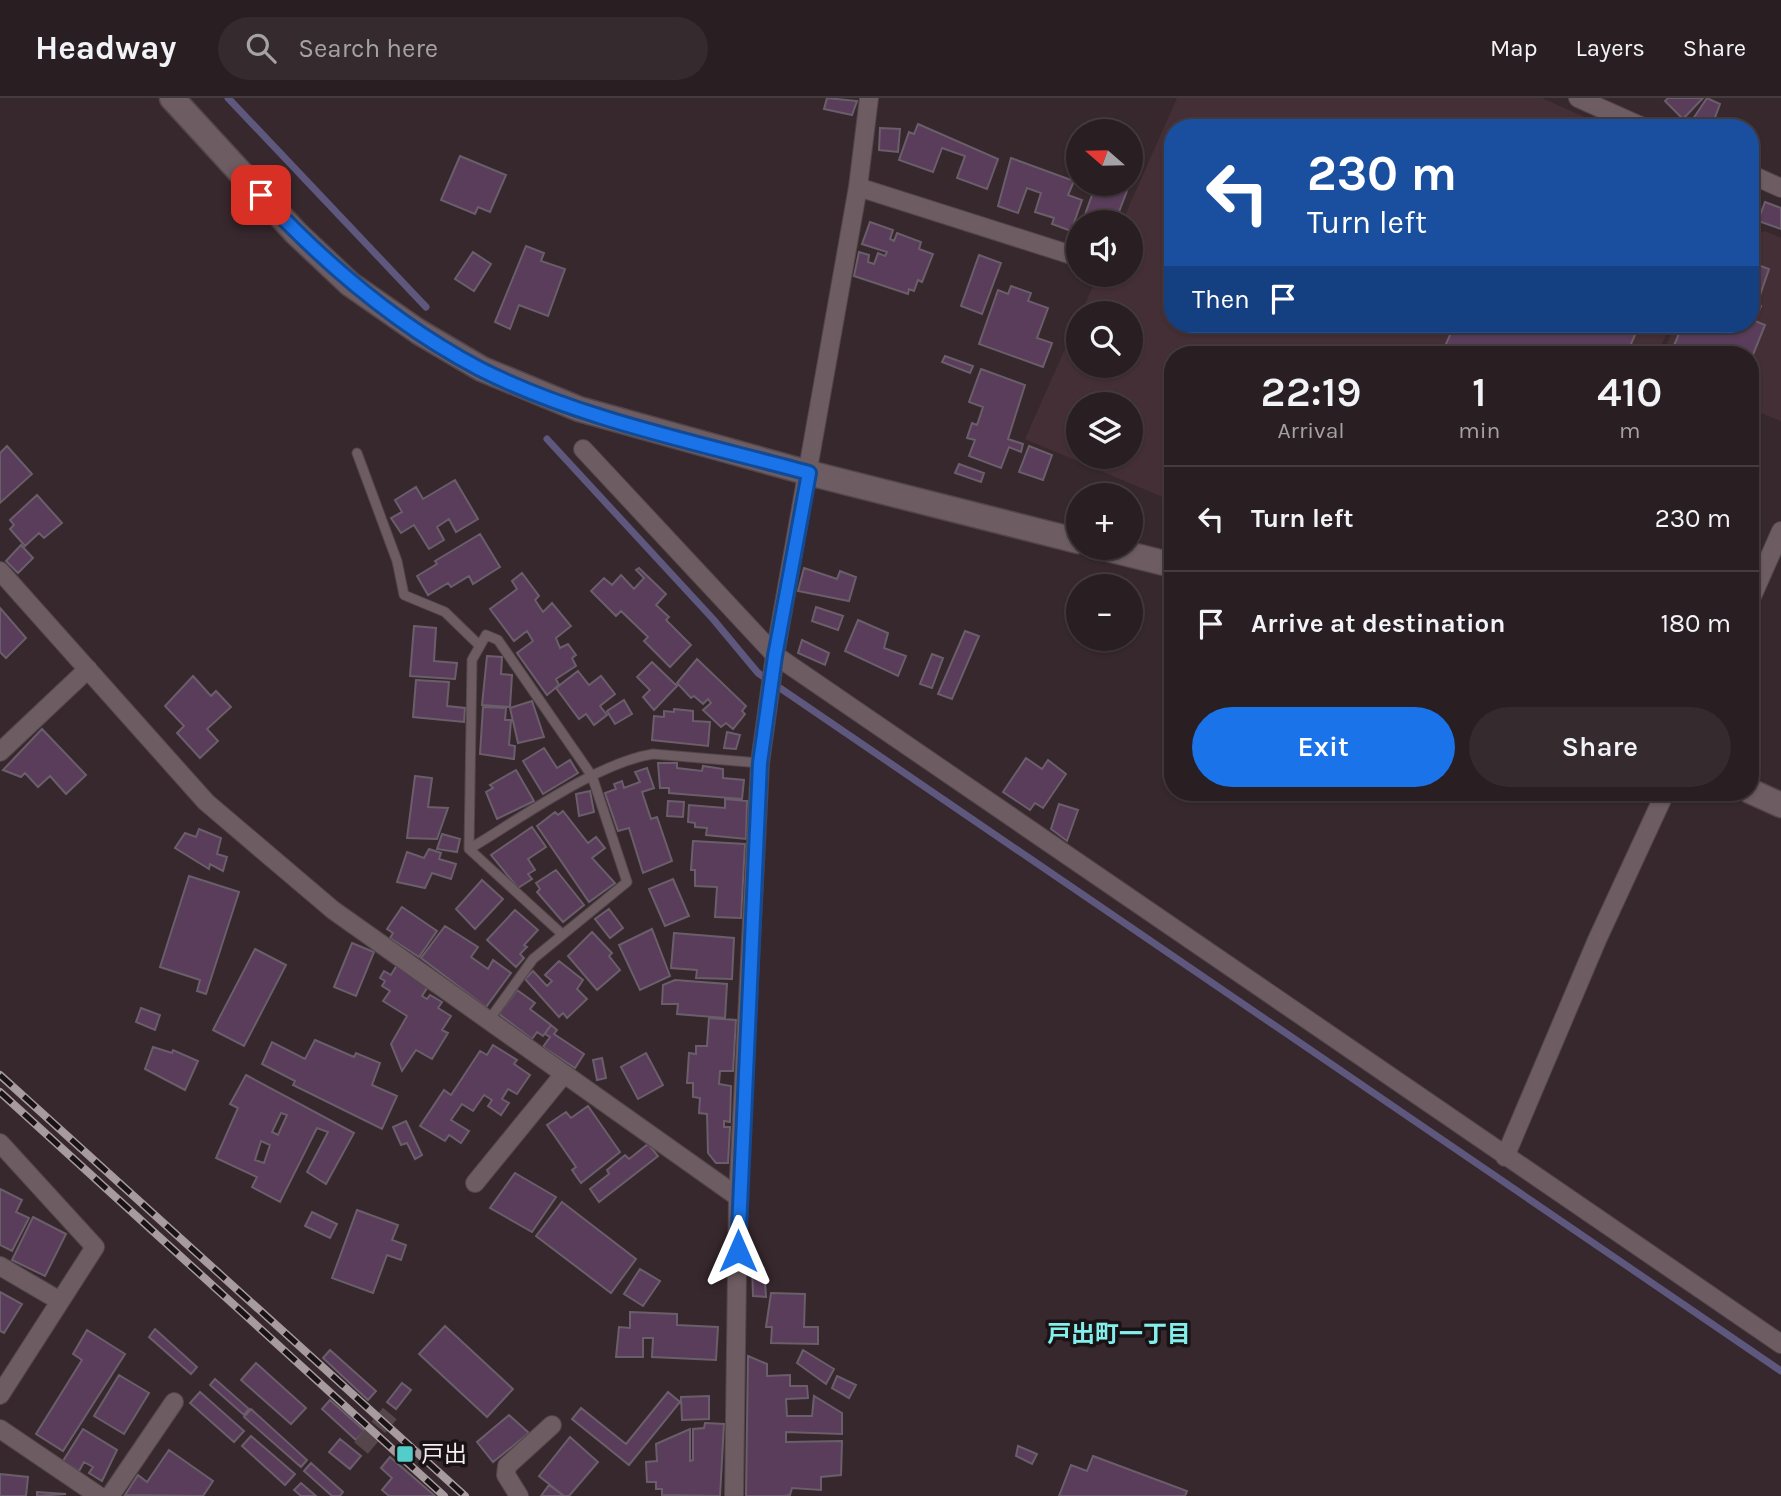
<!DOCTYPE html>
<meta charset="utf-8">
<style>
body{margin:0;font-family:Karla,"Noto Sans JP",sans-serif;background:#352b2f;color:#f1f3f6;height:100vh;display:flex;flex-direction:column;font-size:26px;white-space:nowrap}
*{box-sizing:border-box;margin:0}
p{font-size:23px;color:#a5a2a5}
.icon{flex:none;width:38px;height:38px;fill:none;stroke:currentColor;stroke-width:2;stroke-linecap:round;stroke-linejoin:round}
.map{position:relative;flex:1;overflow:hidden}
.drawer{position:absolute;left:1164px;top:248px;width:595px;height:455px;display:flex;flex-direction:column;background:#291e22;border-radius:28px;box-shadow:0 2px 5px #0004,0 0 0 2px #453c40}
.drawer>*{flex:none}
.top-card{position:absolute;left:1164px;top:21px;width:595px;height:214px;border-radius:28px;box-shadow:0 2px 5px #0004,0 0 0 2px #453c40;background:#1a4fa0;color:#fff;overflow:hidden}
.needle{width:46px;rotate:290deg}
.tools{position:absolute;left:1066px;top:21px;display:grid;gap:14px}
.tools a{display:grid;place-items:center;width:77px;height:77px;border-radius:50%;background:#291e22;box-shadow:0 2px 5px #0004,0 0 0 2px #453c40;font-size:35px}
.pin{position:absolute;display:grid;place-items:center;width:60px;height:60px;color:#fff;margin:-30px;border-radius:14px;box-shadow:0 4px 10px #0006}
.me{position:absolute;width:77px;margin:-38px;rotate:0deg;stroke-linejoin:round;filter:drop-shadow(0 0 5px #0008)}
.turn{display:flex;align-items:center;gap:24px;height:147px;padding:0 28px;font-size:32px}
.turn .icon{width:91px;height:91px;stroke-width:2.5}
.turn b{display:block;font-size:49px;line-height:60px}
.then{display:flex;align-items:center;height:66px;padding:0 28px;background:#0003;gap:14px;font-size:26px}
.eta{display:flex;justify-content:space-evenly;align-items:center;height:119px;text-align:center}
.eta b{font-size:42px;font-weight:600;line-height:49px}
.button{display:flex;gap:14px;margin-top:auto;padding:14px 28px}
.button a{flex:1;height:80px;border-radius:42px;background:#1a73e8;color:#fff;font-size:28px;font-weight:600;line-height:80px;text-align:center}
.button a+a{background:#352b2f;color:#f1f3f6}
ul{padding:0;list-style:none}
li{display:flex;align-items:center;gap:21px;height:105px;padding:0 28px;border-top:2px solid #453c40}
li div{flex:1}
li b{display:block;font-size:26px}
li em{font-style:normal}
header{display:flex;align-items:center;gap:42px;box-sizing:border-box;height:98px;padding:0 35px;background:#291e22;border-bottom:2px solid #453c40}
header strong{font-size:33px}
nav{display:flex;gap:38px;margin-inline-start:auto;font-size:24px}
.search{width:490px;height:63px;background:#352b2f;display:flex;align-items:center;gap:18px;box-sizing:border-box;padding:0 24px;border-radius:38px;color:#a5a2a5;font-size:26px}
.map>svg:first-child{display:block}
.built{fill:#452f36;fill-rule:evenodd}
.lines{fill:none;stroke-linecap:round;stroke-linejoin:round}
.stream{stroke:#5f587e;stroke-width:7}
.building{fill:#593d5a;stroke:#6a5e6a;stroke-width:2;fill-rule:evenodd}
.street-tunnel{stroke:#54464a;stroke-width:18;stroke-dasharray:18 9;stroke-linecap:butt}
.lane-casing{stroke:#52464a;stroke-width:11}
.street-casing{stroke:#52464a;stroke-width:20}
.secondary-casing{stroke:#52464a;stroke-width:27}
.lane{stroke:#6d5c61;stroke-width:9}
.street{stroke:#6d5c61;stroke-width:18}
.secondary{stroke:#6d5c61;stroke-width:24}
.rail-casing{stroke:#a79b9f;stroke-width:8}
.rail{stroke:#1a1315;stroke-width:5;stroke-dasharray:16;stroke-linecap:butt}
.route-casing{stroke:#114b97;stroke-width:18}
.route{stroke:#1a73e8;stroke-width:12}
.poi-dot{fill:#53cdca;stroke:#1a1315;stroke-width:2.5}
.labels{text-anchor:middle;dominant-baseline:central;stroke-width:7;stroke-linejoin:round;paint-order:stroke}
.poi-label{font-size:23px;fill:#f8eef1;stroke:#1a1315;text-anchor:start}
.neighbourhood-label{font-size:24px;font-weight:bold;fill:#83efeb;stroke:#1a1315}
</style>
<header>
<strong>Headway</strong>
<div class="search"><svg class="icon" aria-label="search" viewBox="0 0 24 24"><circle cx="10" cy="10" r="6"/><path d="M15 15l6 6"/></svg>Search here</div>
<nav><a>Map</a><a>Layers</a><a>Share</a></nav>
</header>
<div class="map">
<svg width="1781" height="1398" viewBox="0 0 1781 1398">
<rect width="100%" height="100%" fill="#37282d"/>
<path class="built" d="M1177,0H1542L1609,30H1172V226H1671L1657,257H1172V403L1025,341L1078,222V268H1130V215H1081L1098,177H1130V124H1122ZM1078,306H1130V359H1078Z
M1765,133L1781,140V323L1750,311V257H1662L1675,226H1750V139Z"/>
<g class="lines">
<path class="stream" d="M228,0L426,209
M547,341L713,521L758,575L1781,1273"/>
</g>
<path class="building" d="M827,0L857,3L852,17L824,11Z
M1668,0H1703L1683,21L1665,3Z
M1707,0L1720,6L1711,30H1687Z
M918,26L998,61L987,91L957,80L965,58L942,50L933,74L899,62L909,34L914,36Z
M880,30L900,31L898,54L879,52Z
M460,58L506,77L490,114L478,109L475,116L441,102Z
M1011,60L1074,83L1068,97L1082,102L1071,133L1052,126L1054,120L1035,114L1041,95L1027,90L1018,115L998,108Z
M1096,86L1127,93L1115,124L1083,122Z
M1765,104L1781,110V131L1758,123Z
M870,124L893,132L890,141L894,143L897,135L921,144L919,151L933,156L922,184L918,182L914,193L909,191L908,196L854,178L859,154L869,157L868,164L874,166L878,155L885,158L887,154L862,146Z
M526,148L544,155L541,163L565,171L548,218L519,207L510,231L495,224Z
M473,154L491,166L474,193L455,181Z
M979,157L1001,165L982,216L961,208Z
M1750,164L1769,171L1757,206L1761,208L1755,223L1765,227L1750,264V257H1670L1683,226H1750Z
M1011,188L1031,195L1028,203L1048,210L1037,240L1052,245L1043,269L979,246L998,192L1008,196Z
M1455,226H1640L1626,257H1441Z
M945,258L973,268L970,275L942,264Z
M981,271L1025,287L1008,341L1023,346L1021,354L1009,349L1001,370L969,358L975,342L967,340L972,325L977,327L983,309L969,304Z
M7,348L32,376L0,405V355Z
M1029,348L1052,357L1043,382L1019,374Z
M959,366L984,375L981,384L955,375Z
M455,382L478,421L456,434L449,421L437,429L444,442L429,451L414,427L401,435L391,420L402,414L395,402L416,389L423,401Z
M37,397L62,425L44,440L39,435L25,448L10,431L14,427L10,422Z
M480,436L500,469L473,486L469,478L451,489L448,485L428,497L417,478L437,466L435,463Z
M21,447L33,460L18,475L6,463Z
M639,470L666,496L656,507L669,519L666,522L691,547L670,569L644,543L648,539L621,513L616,518L591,493L604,480L612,487L621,477L634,491L644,480L636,472Z
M804,470L837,481L840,473L856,479L849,503L798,493Z
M522,475L539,498L535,502L543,514L552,505L571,528L556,540L560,550L568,546L576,557L572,560L576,568L556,581L559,587L547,597L517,555L533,543L527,533L514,543L490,511L517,491L512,483Z
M816,509L843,518L838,532L812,523Z
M0,510L26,540L6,560L0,554Z
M858,522L888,535L884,550L906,558L898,578L845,553Z
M414,528L436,530L434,563L457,565L455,581L410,578Z
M965,533L979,538L952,601L938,596Z
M802,542L829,555L825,567L798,555Z
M932,556L943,560L932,590L920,586Z
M487,558L502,559L501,576L512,577L510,609L482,607Z
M697,561L746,608L742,613L745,616L733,631L726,625L721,629L703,612L711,605L708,601L703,606L694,598L691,600L677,585Z
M652,564L677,588L654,612L643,599L650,592L637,579Z
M578,573L589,587L601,578L615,596L600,608L607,617L594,627L586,616L579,621L556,590Z
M193,578L211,598L216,593L231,609L207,631L218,643L200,660L177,635L184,628L165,608Z
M416,582L449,584L447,608L465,610L464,624L413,619Z
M624,602L632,616L615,626L607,613Z
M532,603L544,639L518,645L510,610Z
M483,609L506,610L505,622H511L509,647L515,648L514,661L480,656Z
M674,611L693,613V623L710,624L708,648L652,642L654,618L664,619V613L674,614Z
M42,631L86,677L66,696L50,678L38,689L25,675L21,679L3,672Z
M727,634L740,637L736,651L724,650Z
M544,650L557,670L570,662L578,675L543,696L523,663Z
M1026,660L1042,671L1048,662L1066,676L1043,710L1035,705L1030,712L1003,694Z
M658,665H677V670L702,673L703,668L723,671V680L744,682L742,701L669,695V690H660Z
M647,670L654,690L642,694L651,721L657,719L672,763L643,775L629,730L618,733L605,695L616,691L614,686L622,683L624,690L640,684L635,674Z
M516,672L534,703L497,721L486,694L493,690L490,687Z
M415,678L432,680L428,709L448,710L437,741L407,740Z
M590,693L594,714L579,718L576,696Z
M725,701L747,703L746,741L706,737L707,730L695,729V725L688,724L689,707L725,710Z
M668,703L684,704L683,719L667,718Z
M1059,706L1078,712L1067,743L1051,731Z
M563,713L588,745L596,739L605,750L592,760L615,785L589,804L537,728L555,714L558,717Z
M532,729L546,749L528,761L535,772L528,776L532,781L518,790L491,757Z
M199,731L221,740L217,756L227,759L223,773L210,766L209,771L175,750L185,735L196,739Z
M442,736L460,741L457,754L437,751Z
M693,743L745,746L741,820L715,819L717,789L695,788V772H691Z
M429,751L441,755L439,761L456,766L451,781L432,775L425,790L397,784L407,754L424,760Z
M556,772L584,807L563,824L537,794L540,791L536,785Z
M189,778L239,794L206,896L197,893L200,882L160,869Z
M673,781L689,818L665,828L649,791Z
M482,782L503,801L475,831L456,811Z
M402,809L437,833L419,859L390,840L393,835L387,831Z
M609,811L623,830L610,840L595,821Z
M515,812L538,832L524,847L527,849L520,856L524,860L516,869L487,842Z
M445,828L478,849L471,859L488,871L493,862L511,875L486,909L421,860Z
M652,831L670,878L640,892L619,847Z
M592,834L612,855L609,858L620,872L597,892L568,858Z
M674,835L734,840L732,881L696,880L697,872L671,870Z
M352,845L374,854L356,898L334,889Z
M255,851L286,867L244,948L213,932Z
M559,863L583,882L577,891L587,901L567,920L563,915L559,919L525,881L533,873L547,888L552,883L545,877Z
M397,867L429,887L422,898L427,901L430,897L442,904L438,910L451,918L442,932L448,935L432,961L416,952L402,973L391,946L407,918L383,903L390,893L382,888L385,883L380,880L384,873L391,877Z
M675,882L727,886L725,920L677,916L678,906H662L663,887Z
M517,892L535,905L530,911L551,927L543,938L537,934L532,941L499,916Z
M141,910L160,917L155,932L136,924Z
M709,920L736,922L733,973H720L719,986L731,988L730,1024L724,1023V1029H730L728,1065H716L708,1055L707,1016L699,1015L700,1000L693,999V985H687L689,955L696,956V948H707Z
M551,927L557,932L554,936L584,956L575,970L543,949L550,939L545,936Z
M315,942L354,959L356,955L380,965L372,987L397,998L382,1031L293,987L295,983L262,966L272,944L305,961Z
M493,947L517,962L514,966L530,977L517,996L508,991L502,1001L509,1005L501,1017L488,1008L492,1002L484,997L473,1013L462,1006L451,1022L469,1033L461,1045L449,1037L445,1043L420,1028L444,992L451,997L480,953L487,957Z
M153,949L172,955L173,952L198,963L185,992L145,971Z
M646,955L663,987L638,1001L621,969Z
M602,960L606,980L597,982L593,962Z
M246,977L354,1035L326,1086L307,1074L328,1034L317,1030L280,1104L252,1089L257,1079L216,1060L238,1010L230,1006ZM281,1015L287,1017L278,1037L272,1034ZM261,1043L270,1047L264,1065L255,1062Z
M588,1008L620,1054L581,1085L572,1072L576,1069L547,1027L566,1014L571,1020Z
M406,1023L422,1057L415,1061L407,1045L401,1047L393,1029Z
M648,1046L658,1058L599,1104L590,1091L609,1076L607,1072L625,1057L629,1061Z
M515,1075L556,1099L532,1134L490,1110Z
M0,1091L22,1102L16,1114L29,1120L12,1153L0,1147Z
M562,1104L636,1161L611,1195L536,1138Z
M357,1112L398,1127L392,1142L406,1147L401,1162L387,1157L373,1195L332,1180Z
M312,1114L337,1126L330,1140L305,1128Z
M33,1119L66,1136L45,1178L12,1162Z
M752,1166L764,1170L766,1199L753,1198Z
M640,1171L660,1183L643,1208L624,1196Z
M0,1194L22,1206L4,1235L0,1233Z
M771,1195L805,1196L804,1229H818V1246L771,1245L772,1229H766Z
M630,1214L677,1216V1227L718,1229L716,1262L652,1259L653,1240H643V1259H616L619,1229L630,1230Z
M445,1228L513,1291L487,1319L419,1256Z
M155,1231L197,1269L191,1276L149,1239Z
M87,1232L125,1256L63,1353L36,1336L82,1262L73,1256Z
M330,1252L376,1293L368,1302L323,1260Z
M803,1252L834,1271L826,1286L797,1265Z
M748,1258L767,1266V1278L790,1277V1288H807L808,1300L786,1301L787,1318H812L814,1298L842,1315V1336L786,1334V1344L842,1343L841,1377L821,1379V1392L792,1390L790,1397L784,1398H746Z
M256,1265L306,1310L291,1326L241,1282Z
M119,1277L149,1295L124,1336L94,1318Z
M837,1278L856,1287L849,1300L832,1290Z
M215,1281L249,1311L244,1317L210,1287Z
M402,1285L411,1292L396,1311L387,1304Z
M200,1294L244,1333L234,1344L190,1305Z
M668,1294L680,1304L629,1367L572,1321L581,1310L626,1346Z
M709,1298V1321L682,1322L681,1299Z
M330,1302L365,1333L356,1342L322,1311Z
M251,1311L307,1362L301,1369L244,1319Z
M509,1317L529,1335L493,1364L477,1344Z
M705,1325L724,1326L720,1398L662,1397V1391H656V1384H647L646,1364L657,1363L656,1346L690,1331V1363L693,1362V1331L704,1330Z
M83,1331L117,1352L102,1383L89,1375L93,1369L84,1364L79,1373L63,1363Z
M251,1338L295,1376L285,1387L242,1348Z
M570,1339L598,1364L569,1398H564L539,1378Z
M340,1341L361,1358L350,1371L329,1354Z
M1018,1348L1037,1356L1032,1366L1016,1358Z
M169,1352L213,1383L203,1398L125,1397L138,1377L147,1384Z
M1093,1358L1187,1393L1185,1398H1059L1071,1367L1087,1373Z
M390,1359L435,1398H389L382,1392L392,1380L381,1370Z
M311,1365L343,1394L340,1398H332L304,1373Z
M0,1376L28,1379L26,1398H0Z
M301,1385L316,1398H301L294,1392Z
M549,1387L564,1398H541Z
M37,1394L66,1396L37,1398Z"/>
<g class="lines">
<path class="street-tunnel" d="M361,1350L391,1314"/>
<defs>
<path id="lane" d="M357,355L397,463L404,497L445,514L480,548
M469,751C520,721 596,665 653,656L760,665
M489,922L533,861L627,784L592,678L498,542L486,537L472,562L469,751L562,836"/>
<path id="street" d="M1578,0L1645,30
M1750,76L1781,90
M858,89L1078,159
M583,351L775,557L1781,1246
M0,473L206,704L333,812L738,1099
M1750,503L1781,433
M0,654L88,571
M0,1045L95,1149L0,1297
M1505,1059L1597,842L1665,695
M475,1085L564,976
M0,1168L60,1203
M0,1331L99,1398
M110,1398L174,1304
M519,1398L506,1377L507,1368L552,1327
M734,1398L738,1099L760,665L775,557L858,89L869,0"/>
<path id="secondary" d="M172,0L296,135L350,186L419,234L482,271L579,311L809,375L1078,443
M1104,450L1172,467
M1750,693L1781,707"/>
</defs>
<use href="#lane" class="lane-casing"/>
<use href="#street" class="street-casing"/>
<use href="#secondary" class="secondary-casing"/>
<use href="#lane" class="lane"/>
<use href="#street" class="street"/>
<use href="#secondary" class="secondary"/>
<defs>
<path id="rail" d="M0,977L465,1398
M0,994L444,1398"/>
</defs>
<use href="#rail" class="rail-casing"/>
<use href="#rail" class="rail"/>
</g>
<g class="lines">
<defs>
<path id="route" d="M261,97C325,166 396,227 480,271C578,321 703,346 809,375L775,558L760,665L738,1153"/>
</defs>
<use href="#route" class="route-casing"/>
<use href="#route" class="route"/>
</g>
<rect class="poi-dot" x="396" y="1347" width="18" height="18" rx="3.5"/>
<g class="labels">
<g class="poi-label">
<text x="421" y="1356">戸出</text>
</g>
<g class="neighbourhood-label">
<text x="1119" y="1236">戸出町一丁目</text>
</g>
</g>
</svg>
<div class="tools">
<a><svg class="needle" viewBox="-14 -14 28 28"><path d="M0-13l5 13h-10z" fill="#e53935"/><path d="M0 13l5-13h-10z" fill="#a5a2a5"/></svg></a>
<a><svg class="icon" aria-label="sound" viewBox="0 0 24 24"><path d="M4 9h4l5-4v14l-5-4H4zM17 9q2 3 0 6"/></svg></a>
<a><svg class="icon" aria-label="search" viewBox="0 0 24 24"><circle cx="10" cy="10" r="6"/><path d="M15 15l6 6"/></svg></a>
<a><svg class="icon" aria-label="layers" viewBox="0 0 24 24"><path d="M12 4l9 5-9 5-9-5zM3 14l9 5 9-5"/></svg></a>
<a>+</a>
<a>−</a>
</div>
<div class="pin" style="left:261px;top:97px;background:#d93025"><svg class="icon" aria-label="arrive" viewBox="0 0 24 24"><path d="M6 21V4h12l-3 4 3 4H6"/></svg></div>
<svg class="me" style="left:738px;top:1153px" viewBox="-20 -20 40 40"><path d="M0-17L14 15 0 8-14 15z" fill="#1a73e8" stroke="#fff" stroke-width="4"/></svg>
<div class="top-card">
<div class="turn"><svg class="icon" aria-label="left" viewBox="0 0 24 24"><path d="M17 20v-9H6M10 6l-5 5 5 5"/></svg><div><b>230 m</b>Turn left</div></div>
<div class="then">Then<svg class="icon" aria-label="arrive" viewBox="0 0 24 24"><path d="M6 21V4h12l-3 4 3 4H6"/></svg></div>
</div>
<section class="drawer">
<div class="eta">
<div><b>22:19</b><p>Arrival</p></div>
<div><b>1</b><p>min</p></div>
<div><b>410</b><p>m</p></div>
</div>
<ul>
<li><svg class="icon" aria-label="left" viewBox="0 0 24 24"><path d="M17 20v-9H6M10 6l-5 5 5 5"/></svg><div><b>Turn left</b></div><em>230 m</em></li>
<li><svg class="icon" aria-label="arrive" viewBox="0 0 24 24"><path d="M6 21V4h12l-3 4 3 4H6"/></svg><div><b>Arrive at destination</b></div><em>180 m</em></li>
</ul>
<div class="button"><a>Exit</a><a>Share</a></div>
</section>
</div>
